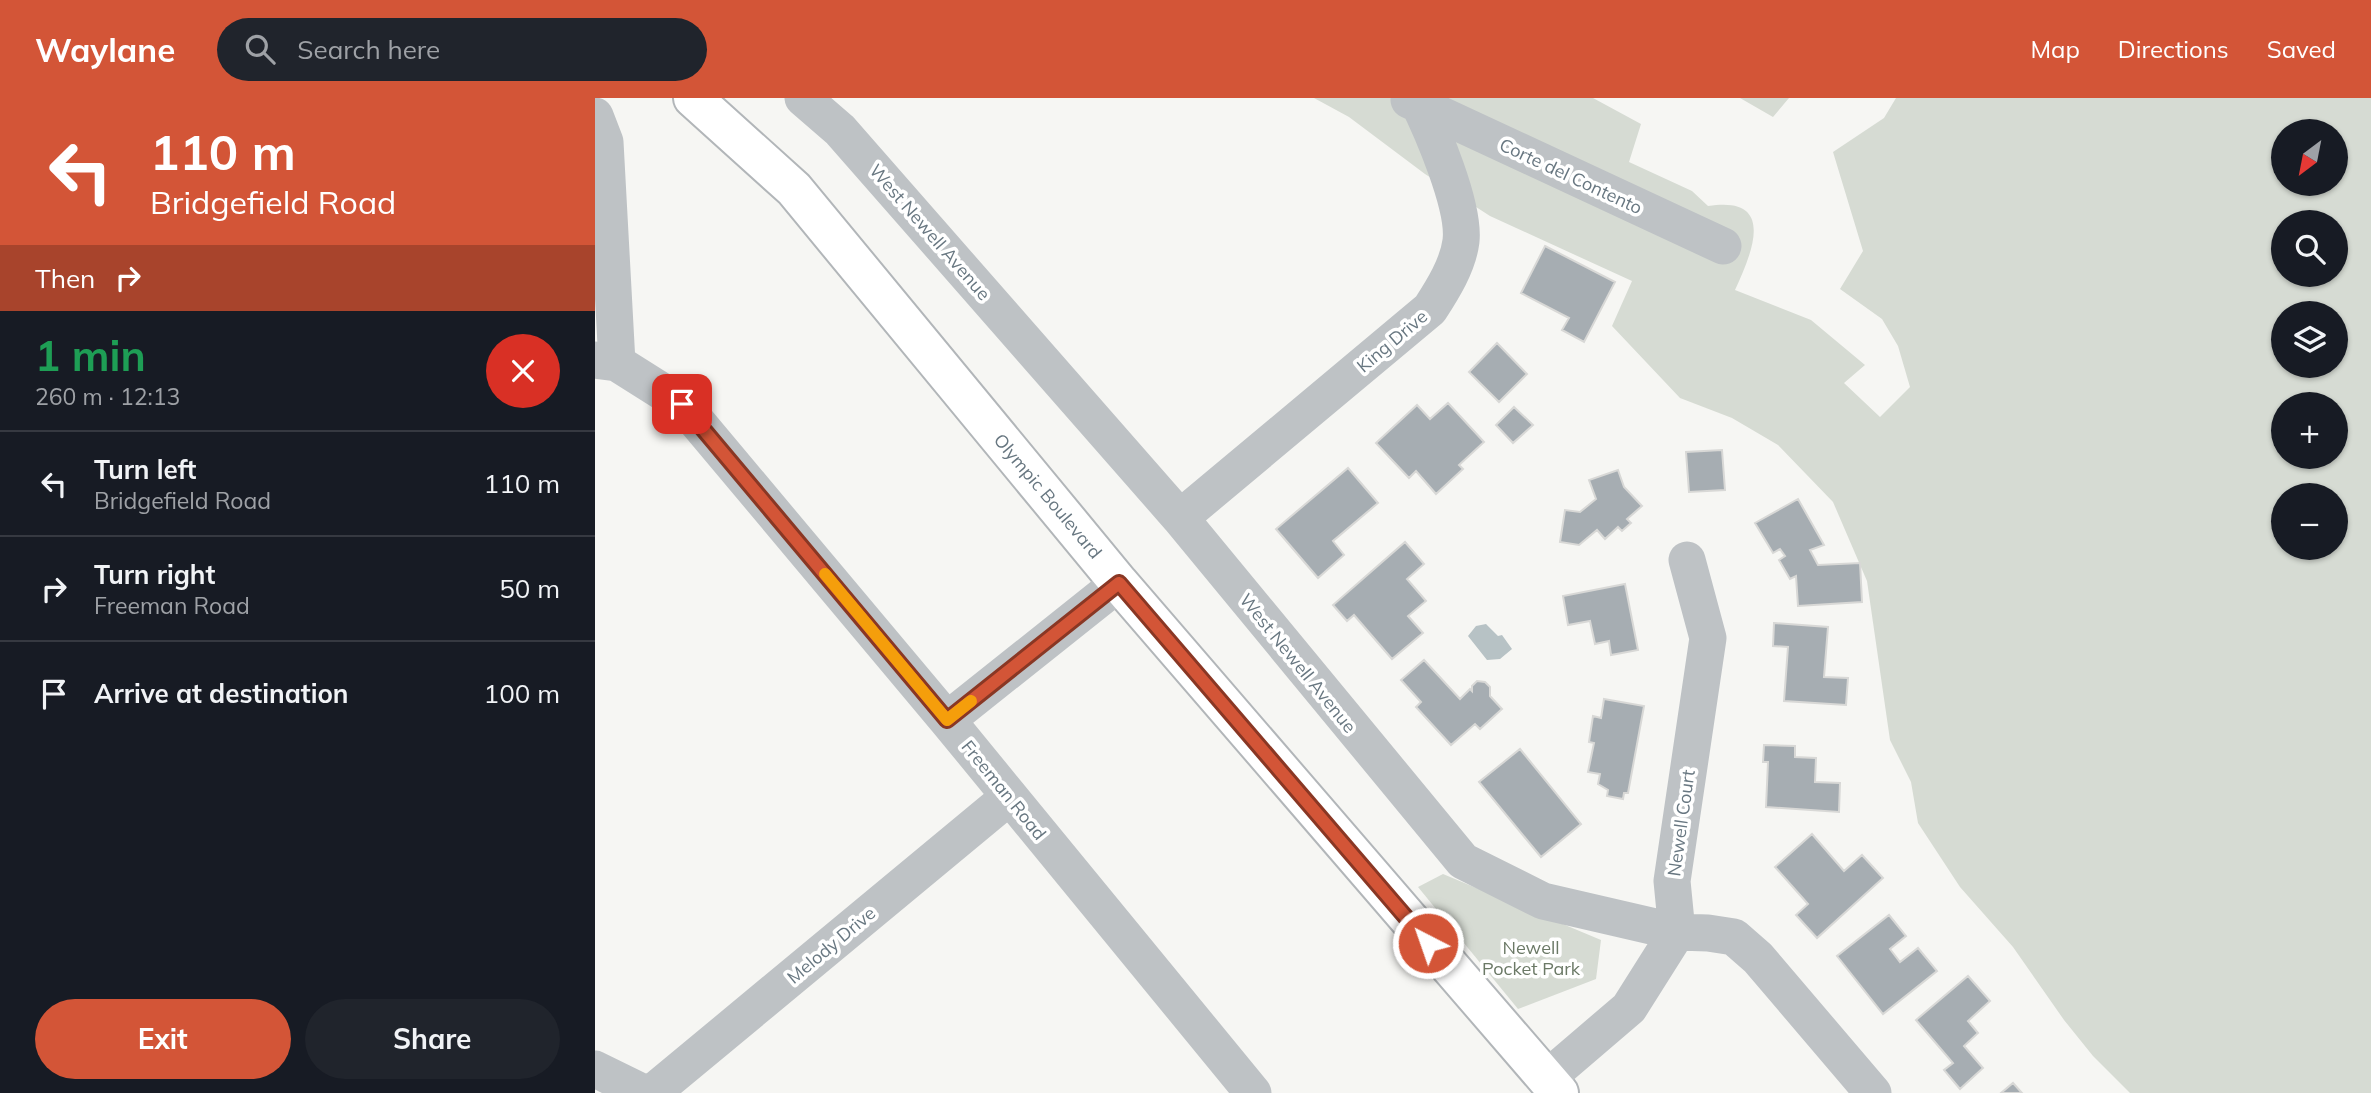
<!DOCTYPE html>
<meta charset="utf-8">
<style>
body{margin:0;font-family:Mulish,sans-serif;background:#20242c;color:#f1f3f6;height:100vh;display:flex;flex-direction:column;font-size:26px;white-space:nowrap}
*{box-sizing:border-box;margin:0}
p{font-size:23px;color:#9ea1a6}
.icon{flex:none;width:38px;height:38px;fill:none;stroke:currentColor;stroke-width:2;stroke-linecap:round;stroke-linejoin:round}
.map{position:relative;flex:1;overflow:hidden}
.side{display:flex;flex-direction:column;background:#171b24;width:595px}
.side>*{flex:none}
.top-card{background:#d35537;color:#fff;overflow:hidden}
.needle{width:46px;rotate:212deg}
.fabs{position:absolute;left:1676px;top:21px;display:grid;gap:14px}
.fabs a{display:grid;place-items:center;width:77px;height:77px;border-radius:50%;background:#171b24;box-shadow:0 2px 5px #0004;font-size:35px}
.pin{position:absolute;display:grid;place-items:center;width:60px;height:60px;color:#fff;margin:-30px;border-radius:14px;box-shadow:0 4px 10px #0006}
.me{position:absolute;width:77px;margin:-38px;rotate:319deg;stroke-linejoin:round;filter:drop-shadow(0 0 5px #0008)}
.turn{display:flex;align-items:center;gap:24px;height:147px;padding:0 35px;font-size:32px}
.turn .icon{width:91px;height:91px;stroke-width:2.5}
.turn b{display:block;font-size:49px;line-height:60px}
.then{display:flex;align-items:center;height:66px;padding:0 35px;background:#0003;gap:14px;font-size:26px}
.round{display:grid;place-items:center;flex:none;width:74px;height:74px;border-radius:37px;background:#20242c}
.summary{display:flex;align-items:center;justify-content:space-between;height:119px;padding:0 35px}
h1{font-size:42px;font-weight:700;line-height:52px;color:#1e9e55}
.button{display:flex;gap:14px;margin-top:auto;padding:14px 35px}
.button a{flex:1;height:80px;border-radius:42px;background:#d35537;color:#fff;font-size:28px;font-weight:700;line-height:80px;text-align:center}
.button a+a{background:#20242c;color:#f1f3f6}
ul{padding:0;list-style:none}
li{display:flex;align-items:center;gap:21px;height:105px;padding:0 35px;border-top:2px solid #363941}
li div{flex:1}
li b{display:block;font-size:26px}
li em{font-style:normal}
header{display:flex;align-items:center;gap:42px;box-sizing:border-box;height:98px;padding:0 35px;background:#d35537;color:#fff}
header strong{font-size:33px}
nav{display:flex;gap:38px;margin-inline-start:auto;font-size:24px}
.search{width:490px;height:63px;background:#20242c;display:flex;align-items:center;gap:18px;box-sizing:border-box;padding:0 24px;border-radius:38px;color:#9ea1a6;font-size:26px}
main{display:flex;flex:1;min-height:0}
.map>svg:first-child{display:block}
.green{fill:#d6dbd3;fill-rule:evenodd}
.water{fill:#b7c2c5}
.building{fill:#a6adb2;stroke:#d8d8d6;stroke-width:2}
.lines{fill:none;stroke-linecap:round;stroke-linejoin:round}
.major-casing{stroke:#b2b6b9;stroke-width:42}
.minor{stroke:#bec2c5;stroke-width:37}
.major{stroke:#fff;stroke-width:38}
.route-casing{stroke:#893724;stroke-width:18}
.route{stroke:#d35537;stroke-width:12}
.slow{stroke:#f59e0b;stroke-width:12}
.labels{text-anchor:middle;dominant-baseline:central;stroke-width:7;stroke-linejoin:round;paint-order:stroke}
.street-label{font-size:18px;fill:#687781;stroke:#fff}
.park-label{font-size:18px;fill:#6b7966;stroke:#fff}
</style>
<header>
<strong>Waylane</strong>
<div class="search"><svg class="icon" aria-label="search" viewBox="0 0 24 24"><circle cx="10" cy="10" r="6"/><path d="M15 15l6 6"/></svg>Search here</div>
<nav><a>Map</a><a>Directions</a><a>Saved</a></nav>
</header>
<main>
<section class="side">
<div class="top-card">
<div class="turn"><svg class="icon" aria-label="left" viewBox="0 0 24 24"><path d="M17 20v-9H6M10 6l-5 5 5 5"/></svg><div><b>110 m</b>Bridgefield Road</div></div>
<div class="then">Then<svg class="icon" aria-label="right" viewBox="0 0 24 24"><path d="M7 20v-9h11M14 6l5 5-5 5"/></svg></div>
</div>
<div class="summary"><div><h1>1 min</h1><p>260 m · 12:13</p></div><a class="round" style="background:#d93025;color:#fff"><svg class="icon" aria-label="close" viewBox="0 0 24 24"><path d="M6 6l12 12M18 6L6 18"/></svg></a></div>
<ul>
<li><svg class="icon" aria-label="left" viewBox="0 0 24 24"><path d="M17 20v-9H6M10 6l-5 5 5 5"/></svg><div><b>Turn left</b><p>Bridgefield Road</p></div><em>110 m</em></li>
<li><svg class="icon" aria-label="right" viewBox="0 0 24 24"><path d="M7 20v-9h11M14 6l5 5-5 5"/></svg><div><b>Turn right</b><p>Freeman Road</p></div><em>50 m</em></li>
<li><svg class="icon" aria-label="arrive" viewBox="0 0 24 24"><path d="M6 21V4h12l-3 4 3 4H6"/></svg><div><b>Arrive at destination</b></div><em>100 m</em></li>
</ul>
<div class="button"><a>Exit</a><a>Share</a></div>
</section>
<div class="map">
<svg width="1776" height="995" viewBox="0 0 1776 995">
<rect width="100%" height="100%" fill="#f6f6f3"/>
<path class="green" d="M719,0H998L1046,26L1034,64L1097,93L1113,108C1182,97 1157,155 1140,192L1216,222L1270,267L1249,285L1285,319L1315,289L1303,248L1287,221L1245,191L1268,153L1238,54L1289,20L1301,0H1776V995H1535L1498,958L1469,922L1418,849L1365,789L1323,725L1316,684L1295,642L1272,483L1238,404L1183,347L1137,320L1085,300L1017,228L1037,183L895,118L830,76L754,19ZM1689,33H1741V86H1689ZM1689,124H1741V177H1689ZM1689,215H1741V268H1689ZM1689,306H1741V359H1689ZM1689,397H1741V450H1689Z
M1145,0H1194L1178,19Z
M848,776L1006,842L1001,881L923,911L823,789Z"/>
<path class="water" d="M891,526L903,538L907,537L917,551L905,561L892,562L873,538L881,528Z"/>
<path class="building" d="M950,148L1020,184L989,244L967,232L974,220L926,195Z
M902,245L932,276L904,304L874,274Z
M853,305L889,344L864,367L868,371L841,396L821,373L814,380L781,345L822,307L835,321Z
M919,309L938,327L918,345L901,327Z
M1127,352L1130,392L1094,394L1091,354Z
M753,370L783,405L738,443L749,457L723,480L681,431Z
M1023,372L1029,389L1047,408L1032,421L1036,425L1027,433L1023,429L1010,441L1002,432L984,447L965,444L970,412L985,414L1001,401L994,382Z
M1203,401L1229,447L1215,452L1223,467L1265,465L1267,504L1203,508L1201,478L1195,481L1184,462L1190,458L1185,451L1178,455L1160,425Z
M810,444L829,466L812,481L831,503L813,518L828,535L797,561L759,517L752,523L738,507Z
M1030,486L1043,552L1016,557L1014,543L1000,546L995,523L973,527L968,498Z
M1179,525L1233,529L1229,579L1253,580L1251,607L1189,603L1193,549L1178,548Z
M829,562L865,601L875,591L877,593V588L882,583L890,584L895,589V598L907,611L885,631L880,626L856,647L821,609L826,604L806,582Z
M1009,601L1049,608L1033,695H1029L1028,701L1012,698L1013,692L1003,686L1005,676L993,674L999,645L994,644L998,618L1006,620Z
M1169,647L1200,648V659L1221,660L1220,684L1245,685L1244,714L1171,709L1173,664H1168Z
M925,651L986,726L946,759L884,684Z
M1217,736L1249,773L1267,757L1288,780L1222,840L1201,817L1213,806L1180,769Z
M1294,817L1311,838L1295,851L1305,864L1323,850L1342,873L1288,916L1242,858Z
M1373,878L1395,903L1373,923L1383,935L1369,948L1388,970L1365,991L1349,972L1358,965L1321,922Z
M1418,985L1427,995H1406Z"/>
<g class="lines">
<defs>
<path id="major" d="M98,0L199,91L524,485L964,995"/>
</defs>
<use href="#major" class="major-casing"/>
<path class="minor" d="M208,0L245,32L585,420L868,763L948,803L1082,834L1113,835L1139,839L1163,860L1278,995
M814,2L1128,148
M0,18L10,44L22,265
M0,262L22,265L87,306L352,622L658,995
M585,420L835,211C848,191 863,167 866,143C870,108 837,32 821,0
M352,622L524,485
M0,971L49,995
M951,981L1034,910L1082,834L1077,783L1113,540L1092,462
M57,995L414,699"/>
<use href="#major" class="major"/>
</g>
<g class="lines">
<defs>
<path id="route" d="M87,306L352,622L524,485L833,845"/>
</defs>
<use href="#route" class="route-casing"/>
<use href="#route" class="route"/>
<path class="slow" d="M230,476L352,622L376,603"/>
</g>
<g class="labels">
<g class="street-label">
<text transform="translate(976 78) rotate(25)">Corte del Contento</text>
<text transform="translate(335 134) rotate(49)">West Newell Avenue</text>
<text transform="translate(797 243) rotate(-40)">King Drive</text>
<text transform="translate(453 398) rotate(50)">Olympic Boulevard</text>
<text transform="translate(703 565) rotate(51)">West Newell Avenue</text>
<text transform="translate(409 692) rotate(51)">Freeman Road</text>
<text transform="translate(1086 725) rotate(-82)">Newell Court</text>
<text transform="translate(236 847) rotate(-40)">Melody Drive</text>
</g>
<g class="park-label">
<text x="936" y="849">Newell<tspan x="936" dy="21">Pocket Park</tspan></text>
</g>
</g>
</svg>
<div class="fabs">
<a><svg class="needle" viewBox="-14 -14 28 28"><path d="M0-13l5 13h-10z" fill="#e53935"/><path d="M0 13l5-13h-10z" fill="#9ea1a6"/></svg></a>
<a><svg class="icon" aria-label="search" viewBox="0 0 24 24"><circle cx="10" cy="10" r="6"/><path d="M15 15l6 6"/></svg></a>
<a><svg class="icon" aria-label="layers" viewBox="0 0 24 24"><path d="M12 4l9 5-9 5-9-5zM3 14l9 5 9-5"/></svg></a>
<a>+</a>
<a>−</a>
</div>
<div class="pin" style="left:87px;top:306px;background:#d93025"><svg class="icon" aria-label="arrive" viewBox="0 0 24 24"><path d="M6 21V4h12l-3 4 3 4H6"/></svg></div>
<svg class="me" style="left:833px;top:845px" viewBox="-20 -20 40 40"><circle r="17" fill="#d35537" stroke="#fff" stroke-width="3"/><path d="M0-11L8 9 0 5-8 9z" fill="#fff"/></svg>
</div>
</main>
